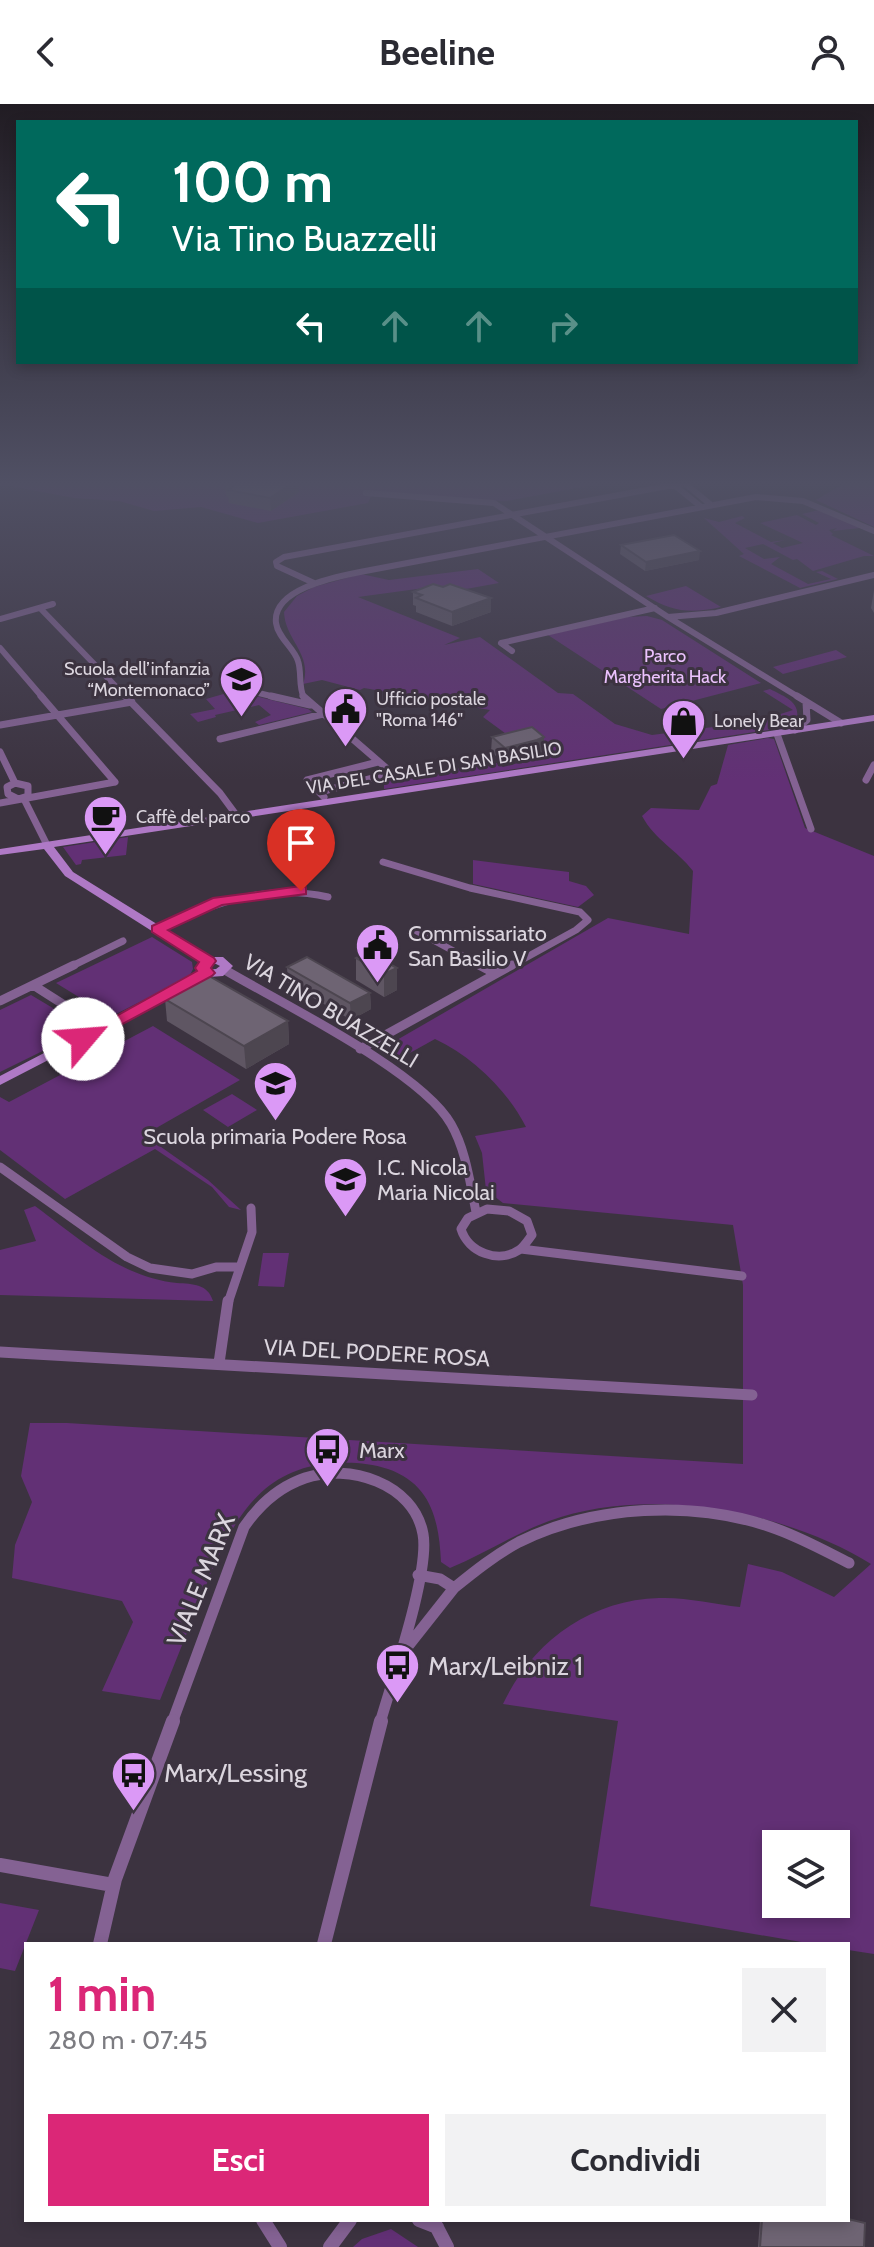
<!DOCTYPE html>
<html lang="it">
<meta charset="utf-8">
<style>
body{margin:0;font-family:Cabin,sans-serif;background:#f2f2f3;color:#2b2b33;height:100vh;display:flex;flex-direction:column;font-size:30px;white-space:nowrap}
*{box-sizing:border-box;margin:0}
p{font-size:26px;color:#7c7c81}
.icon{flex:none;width:44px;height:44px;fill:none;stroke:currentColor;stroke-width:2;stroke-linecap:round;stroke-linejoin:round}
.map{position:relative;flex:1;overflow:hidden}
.details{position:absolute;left:24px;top:1838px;width:826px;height:280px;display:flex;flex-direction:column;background:#fff;border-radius:0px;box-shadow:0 4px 12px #0003}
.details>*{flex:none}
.hud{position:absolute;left:16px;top:16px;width:842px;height:244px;border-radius:0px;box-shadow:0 4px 12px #0003;background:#00695c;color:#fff;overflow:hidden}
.controls{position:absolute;left:762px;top:1726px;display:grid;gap:16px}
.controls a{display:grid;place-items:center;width:88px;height:88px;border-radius:0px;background:#fff;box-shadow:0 4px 12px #0003;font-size:40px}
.pin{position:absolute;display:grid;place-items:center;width:68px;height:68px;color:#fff;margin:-82px -34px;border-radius:50% 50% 50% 0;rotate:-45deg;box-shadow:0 0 8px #0007}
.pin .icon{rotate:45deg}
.me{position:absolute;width:88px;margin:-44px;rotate:63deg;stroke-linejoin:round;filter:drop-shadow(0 0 6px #0008)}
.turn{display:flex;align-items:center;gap:28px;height:168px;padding:0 24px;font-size:36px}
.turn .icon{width:104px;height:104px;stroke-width:2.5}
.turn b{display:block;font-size:56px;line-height:68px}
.lanes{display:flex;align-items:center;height:76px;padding:0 24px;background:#0003;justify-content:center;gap:40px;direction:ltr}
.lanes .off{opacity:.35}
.round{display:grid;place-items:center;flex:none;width:84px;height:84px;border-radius:0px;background:#f2f2f3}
.head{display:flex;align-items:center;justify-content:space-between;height:136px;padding:0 24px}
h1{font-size:48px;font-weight:800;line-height:60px;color:#db2777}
.action{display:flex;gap:16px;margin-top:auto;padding:16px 24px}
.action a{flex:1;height:92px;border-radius:0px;background:#db2777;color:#fff;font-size:32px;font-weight:800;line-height:92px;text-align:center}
.action a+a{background:#f2f2f3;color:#2b2b33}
header{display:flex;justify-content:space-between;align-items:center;height:104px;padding:0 24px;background:#fff;font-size:36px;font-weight:800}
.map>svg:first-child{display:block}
.green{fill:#623075;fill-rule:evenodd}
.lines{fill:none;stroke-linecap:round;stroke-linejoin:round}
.street-far4{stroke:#846293;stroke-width:6}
.street-far3{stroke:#846293;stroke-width:7}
.street-far2{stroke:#846293;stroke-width:9}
.street-far1{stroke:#846293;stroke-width:11}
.street{stroke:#846293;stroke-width:14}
.secondary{fill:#af79c6;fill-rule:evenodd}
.wall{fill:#5f5663}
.shaded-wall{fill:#4d4650}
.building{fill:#6e6473;stroke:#4d4650;stroke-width:2}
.route{fill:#db2777;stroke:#8e194d;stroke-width:2}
.labels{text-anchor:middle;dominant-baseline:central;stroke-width:6;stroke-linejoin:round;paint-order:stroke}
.far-park-label{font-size:18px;fill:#ecc2fe;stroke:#3c3340}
.far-poi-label{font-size:18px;fill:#dbd5de;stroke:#3c3340;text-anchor:start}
.far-street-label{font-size:18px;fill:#dbd5de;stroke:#3c3340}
.poi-label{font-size:22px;fill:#dbd5de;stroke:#3c3340;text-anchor:start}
.street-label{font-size:22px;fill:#dbd5de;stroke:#3c3340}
.near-street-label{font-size:26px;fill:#dbd5de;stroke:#3c3340}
.near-poi-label{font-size:26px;fill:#dbd5de;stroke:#3c3340;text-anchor:start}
</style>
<header><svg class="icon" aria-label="back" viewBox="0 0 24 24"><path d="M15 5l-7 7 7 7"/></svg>Beeline<svg class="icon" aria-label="person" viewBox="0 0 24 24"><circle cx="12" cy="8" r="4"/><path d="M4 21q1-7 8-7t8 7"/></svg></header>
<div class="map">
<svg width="874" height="2143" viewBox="0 0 874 2143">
<rect width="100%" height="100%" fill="#3c3340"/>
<path class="green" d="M0,377H614L506,397L371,392L368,399L258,419L201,403L154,407L119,397L74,394L0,380Z
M848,377H874V423L816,396Z
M823,405L860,424L833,427L837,424L829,426L833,430L831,431L874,452H864L813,467L797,455L793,456L763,440L745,444L764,455L780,453L771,460L808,480L831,475L816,468L822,467L838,475L800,484L739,452L744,450L704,414L719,418L742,412L745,414L735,419L771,438L785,436L773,439L782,444L803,439L760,419L797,411L816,421L819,419L802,410Z
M478,465L499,479L455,487L439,482L358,493L460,534L444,541L480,533L558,589L573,590L615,620L652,631L759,617L793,606L763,587L770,585C783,592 800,597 797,614L781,624L384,685V681L376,678L405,671L410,675L493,657L503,663L537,654L545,648L532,637L513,635L483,613L490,606L364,584L360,586L322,576L303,580C313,550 285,536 284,508L297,492L314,483L361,470L389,476Z
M686,482L721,503C690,510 673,508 646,492Z
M647,512L662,516L761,579L661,605L548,531L627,513Z
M836,546L847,553L783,570L773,563Z
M234,587L308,605L312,608L259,621L255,618L271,611L259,601L215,611L216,613L198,618L190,610L215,605L206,595Z
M768,634L774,635L805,724L874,752V1850L848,1846V1840H813L590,1802L618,1617L503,1600C532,1538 590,1496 659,1494C686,1493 714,1500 740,1503L748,1460L782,1468L834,1493L871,1460C784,1406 646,1381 549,1417C514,1430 484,1450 450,1464L441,1458C439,1416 431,1380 388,1365C370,1359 353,1358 334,1359C251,1364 226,1432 199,1499C186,1531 173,1564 160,1596L102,1587L133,1518L122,1497L12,1474L15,1441L32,1398L21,1372L30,1319H67L743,1360V1181L733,1121L503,1099L486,1086L482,1049L475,1032L526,1023C507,986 473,953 435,935L399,955L383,944L608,814L689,830L693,767C677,746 655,736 642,712L651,704L699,706L711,682L717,680L728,641ZM776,1740H836V1800H776Z
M128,733L126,751L82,756L81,760L76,761L63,743Z
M473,756L569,768V777L586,782L594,791L578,803L473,780Z
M152,833L192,858L193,865L189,873L116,910L108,911L56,879Z
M31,891L78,919L79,924L69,934L0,968V906Z
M153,922L240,976L144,1031L208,1076L241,1106L229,1103L212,1083L155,1045L65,1095L0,1046V993L9,998Z
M232,990L257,1006L228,1023L203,1006Z
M35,1102C80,1135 120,1173 177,1179C193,1180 208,1180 213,1197L0,1191V1146L36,1137L24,1106Z
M263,1149H289L284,1183L258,1182Z
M0,1799L39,1806L15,1867L0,1864Z
M391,2125L418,2143H353L362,2135Z"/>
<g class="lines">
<path class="street-far4" d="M682,377L710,400
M673,380L700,402
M366,389L494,399L668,513L800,594
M314,479L277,462L276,458L284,453L684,379
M40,504L127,594
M668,513L716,509L874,471
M0,515L53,500
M0,544L43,594
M512,547L501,539L655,504
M242,585L279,594
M304,594C298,582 302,569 298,557C294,544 278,534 276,519C272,485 335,473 360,468L756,393L803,397L874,427"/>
<path class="street-far3" d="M41,592L115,678
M125,592L220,689L237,712
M271,592L310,601
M303,592L392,669L320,688
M797,592L841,619
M0,621L132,598
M795,626L807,616L806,598
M777,630L811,725
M220,635L323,610
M0,648L15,679
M866,676L874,661
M15,679L28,682V692L18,695L8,690L7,683Z
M324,693L307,676L378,658
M24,695L47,741
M0,699L115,678
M383,758L470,784L580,808L588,816L576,826L509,863
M157,825C213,799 266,779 328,793
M413,825L483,863
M70,863L123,837"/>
<path class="street-far2" d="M479,861L496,870
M225,866C281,899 422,968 451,1020C466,1046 470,1079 476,1108
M33,881L102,925
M0,897L74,861
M360,945L512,861
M0,1063L127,1153L150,1164L192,1170L216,1163H240
M487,1105L509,1107L527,1117L532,1131C528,1136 524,1143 519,1146C498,1160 468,1148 461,1125L468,1114Z
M521,1145L742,1172
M228,1199L252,1128L251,1104"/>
<path class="street-far1" d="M0,1248L752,1291
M219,1259L228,1197
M454,1484C475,1467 495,1451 519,1438C594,1401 693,1396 771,1423C798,1432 823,1446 849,1459
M401,1551L454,1484L440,1475L418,1471
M172,1619L244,1423C259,1401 279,1383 305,1374C348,1359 414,1379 423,1430C430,1468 392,1577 380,1619"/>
<path class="street" d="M0,1761L113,1781
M100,1840L115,1775L173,1617
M324,1840L381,1617
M263,2116L280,2143
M419,2116L437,2123
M433,2116L447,2143
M330,2143L350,2116"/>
<path class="secondary" d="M874,611V617L54,743L73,768L210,853H223L233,862L223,872L209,873L0,981V972L203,866L216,865L220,862L216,860H204L65,772L44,745L0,751V745Z"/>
</g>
<path class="wall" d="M225,379L299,388L271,407L229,399L228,393L226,392Z
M621,441L699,456L645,467L620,450Z
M874,486V509L871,504Z
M413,488L491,508L452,522L416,508V502L413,501Z
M492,633L544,648L536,651L505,659L491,648Z
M368,848L397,886L384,893L356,876V854Z
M287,863L370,889L371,905L351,916L288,879Z
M165,895L288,917L289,940L246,965L167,917Z
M760,2116H848L864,2143H758Z"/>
<path class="shaded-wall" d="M295,377H299V388L271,407L270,394Z
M700,447L699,456L645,467L646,458Z
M491,494V508L452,522V508Z
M544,633V648L536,651L505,659V644Z
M397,864V886L384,893V870Z
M370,889L371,905L351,916L350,899Z
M288,917L289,940L246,965L244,942Z"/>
<path class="building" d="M228,377H295L270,394L228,386L235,381L225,379Z
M674,431L700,447L646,458L621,441Z
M433,480L443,483L450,480L491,494L452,508L416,494L422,491L413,488Z
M532,623L544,633L537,636L505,644L492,633Z
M368,848L397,864L384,870L356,854Z
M307,853L370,889L350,899L287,863Z
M209,872L288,917L244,942L165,895Z
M848,2115L865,2119L864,2143H760L762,2116Z"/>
<linearGradient id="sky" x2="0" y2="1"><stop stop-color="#211c23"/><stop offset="0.56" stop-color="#505064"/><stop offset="1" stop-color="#505064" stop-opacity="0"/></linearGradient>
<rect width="874" height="677" fill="url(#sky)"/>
<path class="route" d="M301,782L306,783V790L222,801L168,826L214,854L216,857L211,864L215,869L212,872L89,938L83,940L75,935L197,867L195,864L199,858L152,828V822L213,794Z"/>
<defs>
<symbol id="school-pin" viewBox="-11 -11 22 30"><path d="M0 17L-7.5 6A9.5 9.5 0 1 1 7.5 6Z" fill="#db99f6" stroke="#3c3340"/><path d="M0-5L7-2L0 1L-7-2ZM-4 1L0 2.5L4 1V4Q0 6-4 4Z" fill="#111"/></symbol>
<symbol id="civic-pin" viewBox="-11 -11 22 30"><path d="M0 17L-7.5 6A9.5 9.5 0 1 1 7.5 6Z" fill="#db99f6" stroke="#3c3340"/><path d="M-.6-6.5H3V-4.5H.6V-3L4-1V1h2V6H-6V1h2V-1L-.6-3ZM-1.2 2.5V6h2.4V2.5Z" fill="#111"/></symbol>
<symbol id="shop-pin" viewBox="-11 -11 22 30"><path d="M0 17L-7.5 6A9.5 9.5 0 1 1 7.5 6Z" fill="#db99f6" stroke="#3c3340"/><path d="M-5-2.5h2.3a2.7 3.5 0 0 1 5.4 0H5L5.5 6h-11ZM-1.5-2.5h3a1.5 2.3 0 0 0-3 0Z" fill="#111"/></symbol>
<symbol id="cafe-pin" viewBox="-11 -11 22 30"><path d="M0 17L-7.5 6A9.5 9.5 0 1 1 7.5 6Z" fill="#db99f6" stroke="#3c3340"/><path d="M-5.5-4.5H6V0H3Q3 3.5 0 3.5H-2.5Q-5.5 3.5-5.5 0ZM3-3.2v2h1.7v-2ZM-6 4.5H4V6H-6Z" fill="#111"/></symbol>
<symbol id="bus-pin" viewBox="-11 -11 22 30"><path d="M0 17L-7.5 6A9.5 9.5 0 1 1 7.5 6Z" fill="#db99f6" stroke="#3c3340"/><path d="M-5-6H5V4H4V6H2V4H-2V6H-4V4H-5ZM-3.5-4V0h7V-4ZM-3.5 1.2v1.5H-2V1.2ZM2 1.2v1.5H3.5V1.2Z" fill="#111"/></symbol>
</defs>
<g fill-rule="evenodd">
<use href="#school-pin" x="216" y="550" width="51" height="69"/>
<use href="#civic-pin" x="320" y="580" width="51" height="69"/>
<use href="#shop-pin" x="658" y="592" width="51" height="69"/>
<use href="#cafe-pin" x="80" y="688" width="51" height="69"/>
<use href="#civic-pin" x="352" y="816" width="51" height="69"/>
<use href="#school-pin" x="250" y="954" width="51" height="69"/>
<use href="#school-pin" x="320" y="1050" width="51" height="69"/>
<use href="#bus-pin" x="302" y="1320" width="51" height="69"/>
<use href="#bus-pin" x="372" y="1536" width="51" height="69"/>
<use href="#bus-pin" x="108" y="1644" width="51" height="69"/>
</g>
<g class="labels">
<g class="far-park-label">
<text x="665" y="552">Parco<tspan x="665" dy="21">Margherita Hack</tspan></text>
</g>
<g class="far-poi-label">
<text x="210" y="565" text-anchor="end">Scuola dell’infanzia<tspan x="210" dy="21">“Montemonaco”</tspan></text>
<text x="376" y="595">Ufficio postale<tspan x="376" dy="21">"Roma 146"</tspan></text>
<text x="714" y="617">Lonely Bear</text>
<text x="136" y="713">Caffè del parco</text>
</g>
<g class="far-street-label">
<text transform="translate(434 664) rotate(-9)">VIA DEL CASALE DI SAN BASILIO</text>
</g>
<g class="poi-label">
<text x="408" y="829">Commissariato<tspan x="408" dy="25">San Basilio V</tspan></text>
<text x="275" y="1032" text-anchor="middle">Scuola primaria Podere Rosa</text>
<text x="377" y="1063">I.C. Nicola<tspan x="377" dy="25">Maria Nicolai</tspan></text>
<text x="359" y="1346">Marx</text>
</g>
<g class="street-label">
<text transform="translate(331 907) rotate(31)">VIA TINO BUAZZELLI</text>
<text transform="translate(377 1249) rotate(3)">VIA DEL PODERE ROSA</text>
</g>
<g class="near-street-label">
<text transform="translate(201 1476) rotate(-68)">VIALE MARX</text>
</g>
<g class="near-poi-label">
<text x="428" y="1562">Marx/Leibniz 1</text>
<text x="164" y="1669">Marx/Lessing</text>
</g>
</g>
</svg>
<div class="controls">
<a><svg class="icon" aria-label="layers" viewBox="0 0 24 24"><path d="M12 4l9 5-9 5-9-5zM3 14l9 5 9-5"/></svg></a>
</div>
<div class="pin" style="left:301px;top:787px;background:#d93025"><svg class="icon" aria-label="arrive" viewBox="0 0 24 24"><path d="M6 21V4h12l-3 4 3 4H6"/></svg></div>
<svg class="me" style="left:83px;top:935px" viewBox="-20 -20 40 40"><circle r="19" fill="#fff"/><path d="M0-13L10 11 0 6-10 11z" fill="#db2777"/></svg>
<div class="hud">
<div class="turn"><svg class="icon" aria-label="left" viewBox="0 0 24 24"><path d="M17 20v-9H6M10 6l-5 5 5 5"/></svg><div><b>100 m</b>Via Tino Buazzelli</div></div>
<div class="lanes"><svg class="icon" aria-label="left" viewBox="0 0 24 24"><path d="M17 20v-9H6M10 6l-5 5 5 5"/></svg><svg class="icon off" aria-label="ahead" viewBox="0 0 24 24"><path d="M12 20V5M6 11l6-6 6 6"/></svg><svg class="icon off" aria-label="ahead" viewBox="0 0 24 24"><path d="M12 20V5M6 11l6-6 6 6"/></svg><svg class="icon off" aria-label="right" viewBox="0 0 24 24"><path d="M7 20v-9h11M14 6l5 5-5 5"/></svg></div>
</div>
<section class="details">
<div class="head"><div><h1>1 min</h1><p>280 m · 07:45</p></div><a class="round"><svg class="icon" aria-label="close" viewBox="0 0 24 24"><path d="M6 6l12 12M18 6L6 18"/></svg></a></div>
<div class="action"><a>Esci</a><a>Condividi</a></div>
</section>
</div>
